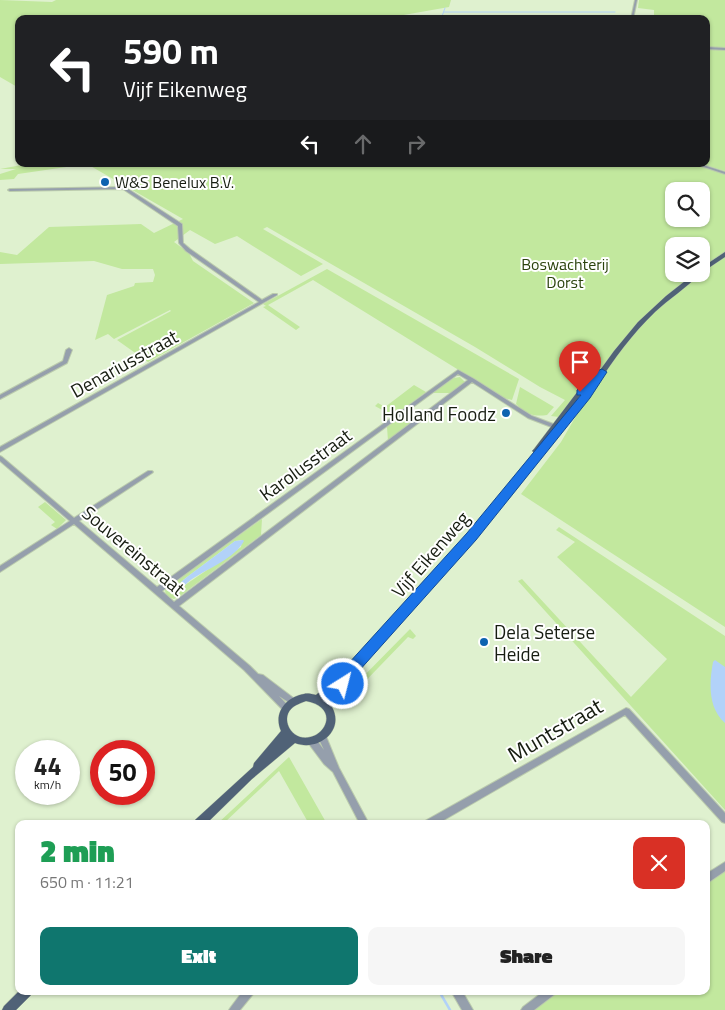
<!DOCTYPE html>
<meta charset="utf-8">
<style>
body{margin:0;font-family:"Titillium Web",sans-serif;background:#f6f6f6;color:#222;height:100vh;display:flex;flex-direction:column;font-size:19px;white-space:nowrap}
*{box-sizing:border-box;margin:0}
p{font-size:16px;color:#767676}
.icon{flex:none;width:28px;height:28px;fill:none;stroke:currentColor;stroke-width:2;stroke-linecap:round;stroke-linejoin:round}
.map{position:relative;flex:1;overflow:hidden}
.panel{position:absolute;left:15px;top:820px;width:695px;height:175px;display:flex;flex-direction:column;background:#fff;border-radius:10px;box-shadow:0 1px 4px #0004}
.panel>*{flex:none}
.banner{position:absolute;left:15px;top:15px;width:695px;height:152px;border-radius:10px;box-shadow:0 1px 4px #0004;background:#202124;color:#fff;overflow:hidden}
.tools{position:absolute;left:665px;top:182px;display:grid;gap:10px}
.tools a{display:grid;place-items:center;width:45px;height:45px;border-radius:10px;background:#fff;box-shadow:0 1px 4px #0004;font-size:25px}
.speed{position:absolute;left:15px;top:740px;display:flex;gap:10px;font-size:25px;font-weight:700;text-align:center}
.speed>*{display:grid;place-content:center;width:65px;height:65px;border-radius:50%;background:#fff;box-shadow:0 1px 4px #0004;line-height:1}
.speed small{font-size:12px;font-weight:400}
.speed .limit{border:8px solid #d22;background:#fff;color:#111}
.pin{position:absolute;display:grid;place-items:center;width:42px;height:42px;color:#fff;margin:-51px -21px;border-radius:50% 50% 50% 0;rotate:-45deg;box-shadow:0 0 5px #0007}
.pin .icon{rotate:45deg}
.me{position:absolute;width:55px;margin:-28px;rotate:36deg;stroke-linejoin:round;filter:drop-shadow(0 0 4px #0008)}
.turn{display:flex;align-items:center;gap:18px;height:105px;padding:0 25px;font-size:22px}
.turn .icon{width:65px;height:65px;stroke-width:2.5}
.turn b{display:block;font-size:35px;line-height:42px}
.lanes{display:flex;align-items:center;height:48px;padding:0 25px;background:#0003;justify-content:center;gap:25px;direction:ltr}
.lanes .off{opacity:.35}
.round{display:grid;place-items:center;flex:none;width:52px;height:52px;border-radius:10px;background:#f6f6f6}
.headline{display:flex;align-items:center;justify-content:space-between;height:85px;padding:0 25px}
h1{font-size:30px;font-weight:800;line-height:38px;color:#1e9e55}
.action{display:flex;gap:10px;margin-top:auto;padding:10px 25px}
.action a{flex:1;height:58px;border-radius:10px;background:#0f766e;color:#fff;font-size:20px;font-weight:800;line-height:58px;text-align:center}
.action a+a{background:#f6f6f6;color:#222}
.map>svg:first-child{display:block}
.green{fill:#c2e89e;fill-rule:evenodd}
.water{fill:#b2d2f9}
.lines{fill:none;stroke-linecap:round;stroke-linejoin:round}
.stream-far1{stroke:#b2d2f9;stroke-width:1}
.stream{stroke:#b2d2f9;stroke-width:2.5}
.minor-casing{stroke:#bbcbad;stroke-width:2}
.major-casing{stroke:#bbcbad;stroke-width:1}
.minor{fill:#959fac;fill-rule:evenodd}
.major{fill:#506277;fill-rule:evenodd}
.route{fill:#1a73e8;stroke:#114b97}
.poi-dot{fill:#0d62b0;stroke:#fff;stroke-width:2}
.labels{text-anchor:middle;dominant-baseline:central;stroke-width:4;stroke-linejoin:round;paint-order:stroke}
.far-poi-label{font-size:16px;fill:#171d11;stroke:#fff;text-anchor:start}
.far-park-label{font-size:16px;fill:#2b430d;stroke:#fff}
.street-label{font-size:19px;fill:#171d11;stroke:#fff}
.poi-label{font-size:19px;fill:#171d11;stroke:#fff;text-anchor:end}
.near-street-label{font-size:22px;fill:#171d11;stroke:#fff}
</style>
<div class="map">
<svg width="725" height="1010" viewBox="0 0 725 1010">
<rect width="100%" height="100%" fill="#dff1cf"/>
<path class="green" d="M0,0L52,2L56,0H451L449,7L381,19H19V88L0,77Z
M639,0H725V48L706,47V19H654V10L638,8Z
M706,48L725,50V171L702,164H706Z
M27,164H692L725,174V627L521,494L561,442L580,409L570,403L559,417L551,416L565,400L540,387L475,347L267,227L263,229L323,264L301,276L237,236L215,244L190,230L174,242L189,253L193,261L254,303L148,362L117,340L171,311L170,310L114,339L108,334L95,340L107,295L134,286L135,283L153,282L155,275L153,269H122L94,261L0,264V252L17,255L49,227L141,224L154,233L183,219L87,164L18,174L14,179L0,180V174L16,169H0ZM674,191H701V219H674ZM674,246H701V274H674Z
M327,269L519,379L512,400L504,398L313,280L268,305L300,327L296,330L263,307L266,306L263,304Z
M460,377L465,382L451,393H432L454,378Z
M414,385L426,392L393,416L375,406L378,403L385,407Z
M520,387L554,407L547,415C533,417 526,414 516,404Z
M410,410H429L388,441L387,427Z
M45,502L66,520L57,529L51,525L55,522L38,507Z
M262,519L261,535L180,596L174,599L166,596L165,590L169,586ZM242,540L241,547L182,587L183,580L235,541Z
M559,527L725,636V810L518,581L522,579L631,697L667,659L557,557L575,542L556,530Z
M410,629L416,636L413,639L408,637L349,698V691Z
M289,757L327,824H309L279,771L223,824H217Z
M725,871V1010H533L560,991H706V885Z"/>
<path class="water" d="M243,540L244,541C235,558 209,568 192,579C187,582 186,586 180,587L181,582L187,577L235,541Z
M715,660L725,667V723C708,708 709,683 713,662Z"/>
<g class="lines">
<path class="stream-far1" d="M444,12H615
M441,19L445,8"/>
<path class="stream" d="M439,991L450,1010"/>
<defs>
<path id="minor" d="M635,0H637L633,19H631Z
M706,47L725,48V50L706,49Z
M695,164H700L725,172V174Z
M125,187L182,224L183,243L190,249L262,300L273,294H277V295L0,452V447L259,302L186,251L179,243L178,226L123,189L10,191L8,190L10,189Z
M69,348L72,350L67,363L0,399V395L63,361L66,350Z
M458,370L474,379L532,416L556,425L557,426L554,428L528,418L472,382L179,606L250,666L258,674L263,675L296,700L297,702L296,704L293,705L279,696L290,708L289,710L286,711L283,710L244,670L74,524L0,572V566L70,521L0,461V456L2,457L74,518L148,471H152L153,472L152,473L79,521L157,587ZM458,374L468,380L174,602L162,591Z
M626,708L629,709L725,813V823L722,822L625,715L437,824H424L425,821Z
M322,733L325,734L339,768L369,824H360L333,772L324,764L309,744L308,741L309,738L312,737L315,738L324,750L318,737L319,734Z
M725,862V871L706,884V874Z
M243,991H255L253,994L240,1010H229L231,1007Z
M451,991H462L473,1010H462Z
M544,991H557L555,994L534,1010H521L523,1007Z"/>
<path id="major" d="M725,252V257L701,273V268Z
M694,274H700C686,288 669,299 655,312C632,334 614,359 597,385L475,539L353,674L352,678L332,707C345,731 318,752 295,743L252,779L206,824H194L195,820L253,767L254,763L281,731C273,713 286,697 304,694C307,693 312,694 316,695L350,665L424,585L469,535L535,453L532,451L534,449L578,391L598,373L614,351L638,322L666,296ZM588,388L566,416L582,393ZM306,701C343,708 323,743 300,737C288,733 282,717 292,708C295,705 301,703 306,701Z
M19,991H33L31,995L16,1010H2L4,1006Z"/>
</defs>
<use href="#minor" class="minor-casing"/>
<use href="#major" class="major-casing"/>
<use href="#minor" class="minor"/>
<use href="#major" class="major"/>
</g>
<path class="route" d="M602,369L607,372L590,398L476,540L358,672C353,680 349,692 339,688L337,684L348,664L467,533L581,395H577V390L599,370Z"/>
<g class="poi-dot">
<circle cx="105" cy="182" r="5"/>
<circle cx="506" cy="413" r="5"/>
<circle cx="484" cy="642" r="5"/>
</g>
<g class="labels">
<g class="far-poi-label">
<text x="115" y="182">W&amp;S Benelux B.V.</text>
</g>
<g class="far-park-label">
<text x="565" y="264">Boswachterij<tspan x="565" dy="18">Dorst</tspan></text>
</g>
<g class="street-label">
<text transform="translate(124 363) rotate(-29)">Denariusstraat</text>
<text transform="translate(305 464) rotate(-36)">Karolusstraat</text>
<text transform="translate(134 550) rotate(40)">Souvereinstraat</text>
<text transform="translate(430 554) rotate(-49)">Vijf Eikenweg</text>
</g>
<g class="poi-label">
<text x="496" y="413">Holland Foodz</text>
<text x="494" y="631" text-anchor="start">Dela Seterse<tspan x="494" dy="22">Heide</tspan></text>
</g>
<g class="near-street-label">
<text transform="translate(555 730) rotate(-30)">Muntstraat</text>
</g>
</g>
</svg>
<div class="tools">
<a><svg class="icon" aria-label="search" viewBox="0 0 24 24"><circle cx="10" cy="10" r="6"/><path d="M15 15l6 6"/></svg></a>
<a><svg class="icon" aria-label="layers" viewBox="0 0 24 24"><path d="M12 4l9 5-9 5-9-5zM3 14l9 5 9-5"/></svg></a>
</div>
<div class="speed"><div>44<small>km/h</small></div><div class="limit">50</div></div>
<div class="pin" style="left:580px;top:392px;background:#d93025"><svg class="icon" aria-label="arrive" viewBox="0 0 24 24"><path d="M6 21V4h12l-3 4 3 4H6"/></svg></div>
<svg class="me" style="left:343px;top:684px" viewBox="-20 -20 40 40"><circle r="17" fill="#1a73e8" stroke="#fff" stroke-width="3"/><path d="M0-11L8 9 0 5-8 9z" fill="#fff"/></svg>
<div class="banner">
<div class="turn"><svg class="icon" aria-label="left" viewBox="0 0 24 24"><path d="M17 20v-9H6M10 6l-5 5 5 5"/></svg><div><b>590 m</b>Vijf Eikenweg</div></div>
<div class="lanes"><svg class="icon" aria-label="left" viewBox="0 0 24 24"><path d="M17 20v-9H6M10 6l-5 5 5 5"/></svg><svg class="icon off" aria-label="ahead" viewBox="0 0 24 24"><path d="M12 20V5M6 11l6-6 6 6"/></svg><svg class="icon off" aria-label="right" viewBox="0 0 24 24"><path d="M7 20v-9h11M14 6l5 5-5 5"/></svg></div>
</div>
<section class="panel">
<div class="headline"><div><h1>2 min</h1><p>650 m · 11:21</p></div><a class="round" style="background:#d93025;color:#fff"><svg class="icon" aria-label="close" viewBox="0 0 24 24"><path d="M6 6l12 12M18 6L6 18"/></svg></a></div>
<div class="action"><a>Exit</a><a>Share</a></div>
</section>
</div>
